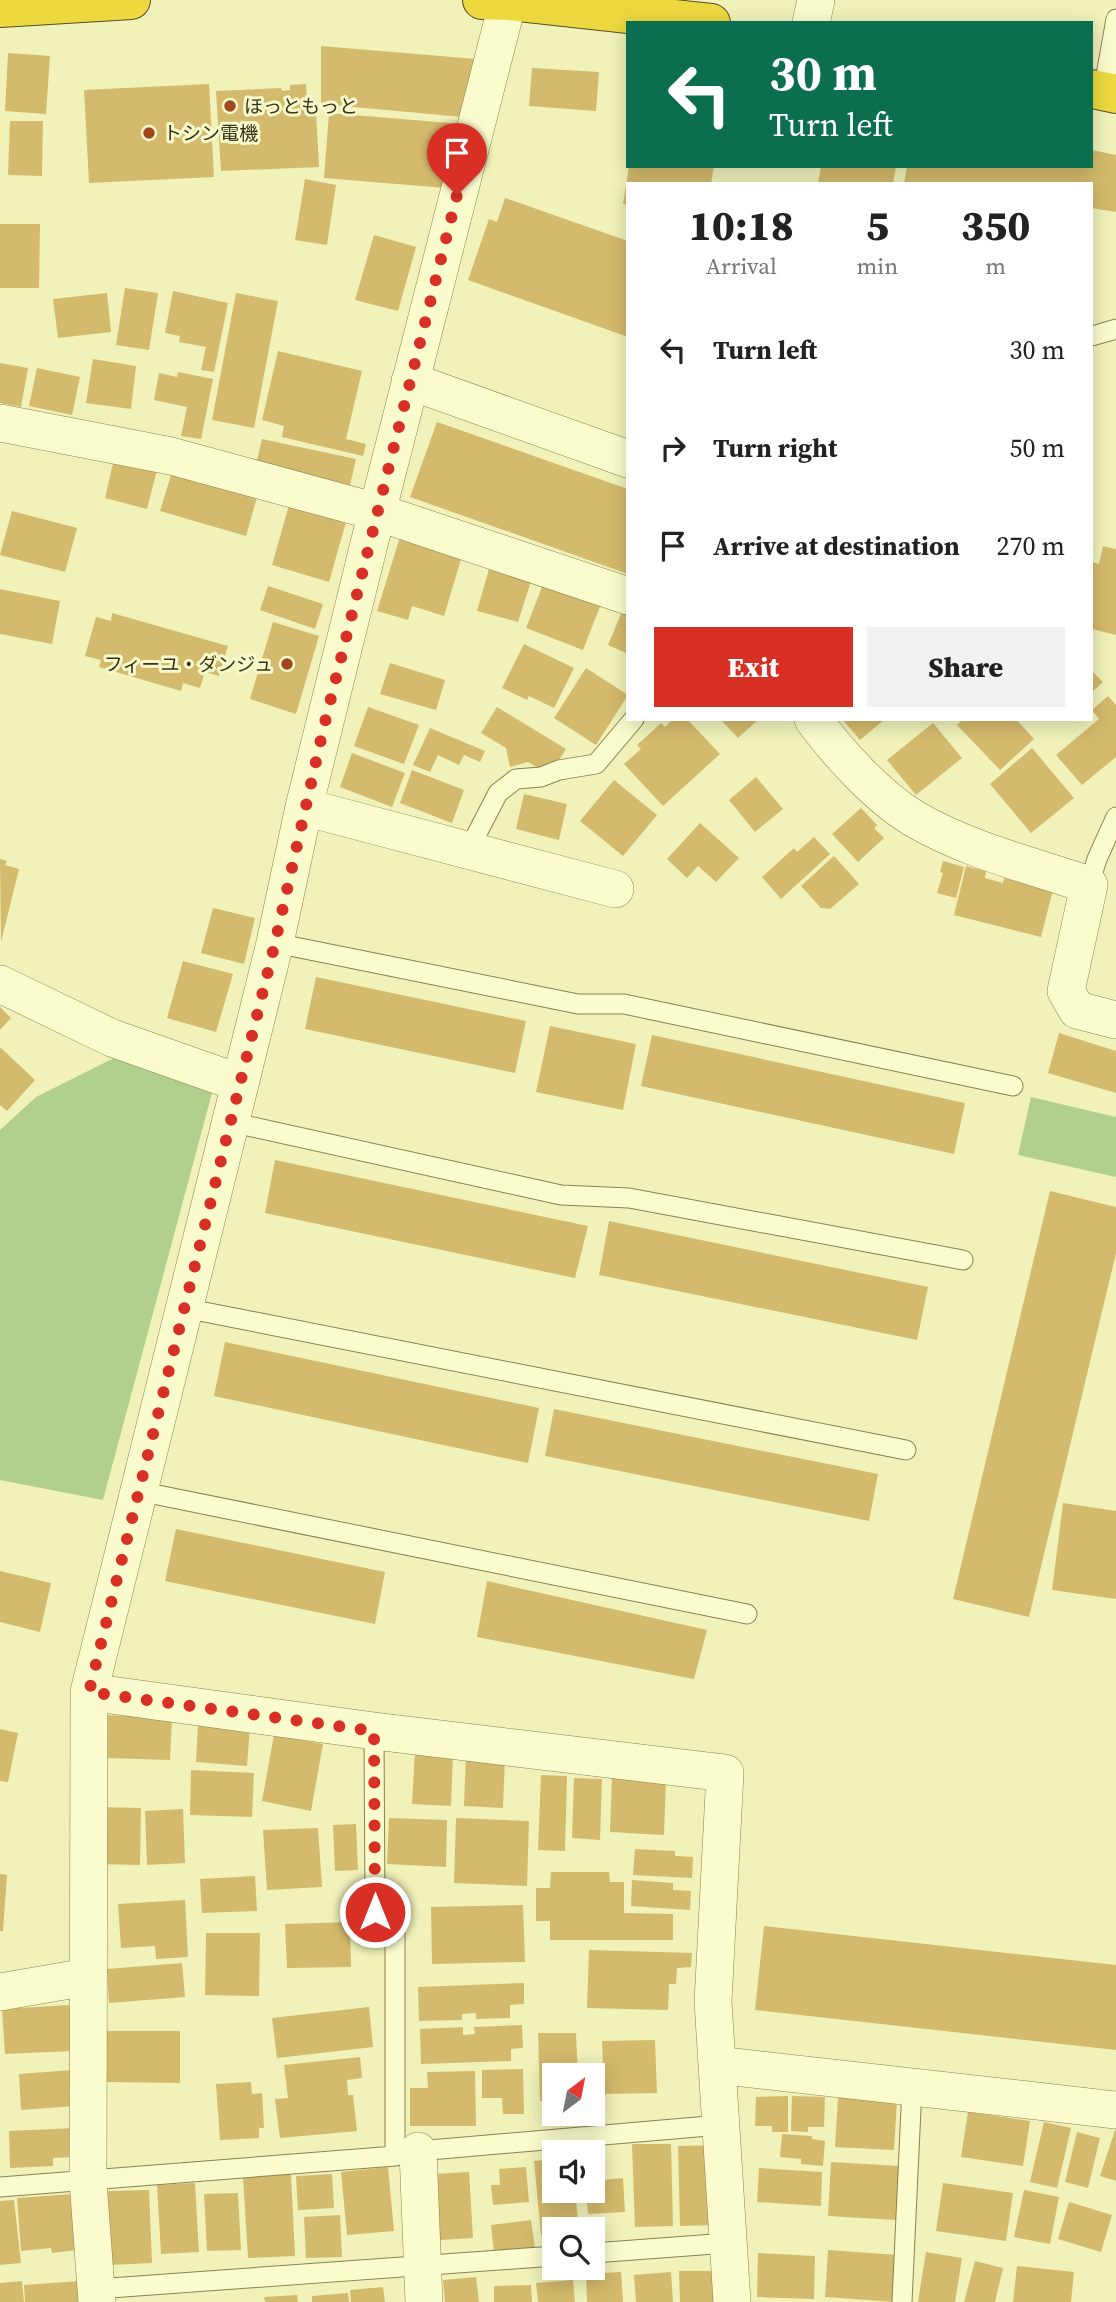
<!DOCTYPE html>
<meta charset="utf-8">
<style>
body{margin:0;font-family:"Source Serif 4","Noto Sans JP",serif;background:#f2f2f2;color:#222;height:100vh;display:flex;flex-direction:column;font-size:26px;white-space:nowrap}
*{box-sizing:border-box;margin:0}
p{font-size:23px;color:#767676}
.icon{flex:none;width:38px;height:38px;fill:none;stroke:currentColor;stroke-width:2;stroke-linecap:round;stroke-linejoin:round}
.map{position:relative;flex:1;overflow:hidden}
.drawer{position:absolute;left:626px;top:182px;width:467px;height:539px;display:flex;flex-direction:column;background:#fff;border-radius:0px;box-shadow:0 4px 18px #0003}
.drawer>*{flex:none}
.banner{position:absolute;left:626px;top:21px;width:467px;height:147px;border-radius:0px;box-shadow:0 4px 18px #0003;background:#0b6e4f;color:#fff;overflow:hidden}
.needle{width:46px;rotate:32deg}
.fabs{position:absolute;left:542px;top:2063px;display:grid;gap:14px}
.fabs a{display:grid;place-items:center;width:63px;height:63px;border-radius:0px;background:#fff;box-shadow:0 4px 18px #0003;font-size:35px}
.pin{position:absolute;display:grid;place-items:center;width:60px;height:60px;color:#fff;margin:-72px -30px;border-radius:50% 50% 50% 0;rotate:-45deg;box-shadow:0 0 7px #0007}
.pin .icon{rotate:45deg}
.me{position:absolute;width:77px;margin:-38px;rotate:0deg;stroke-linejoin:round;filter:drop-shadow(0 0 5px #0008)}
.turn{display:flex;align-items:center;gap:24px;height:147px;padding:0 28px;font-size:32px}
.turn .icon{width:91px;height:91px;stroke-width:2.5}
.turn b{display:block;font-size:49px;line-height:60px}
.eta{display:flex;justify-content:space-evenly;align-items:center;height:119px;text-align:center}
.eta b{font-size:42px;font-weight:800;line-height:49px}
.primary-button{display:flex;gap:14px;margin-top:auto;padding:14px 28px}
.primary-button a{flex:1;height:80px;border-radius:0px;background:#d93025;color:#fff;font-size:28px;font-weight:800;line-height:80px;text-align:center}
.primary-button a+a{background:#f2f2f2;color:#222}
ul{padding:0;list-style:none}
li{display:flex;align-items:center;gap:21px;height:98px;padding:0 28px}
li div{flex:1}
li b{display:block;font-size:26px}
li em{font-style:normal}
.map>svg:first-child{display:block}
.green{fill:#b2d08d}
.building{fill:#d4ba6c}
.lines{fill:none;stroke-linecap:round;stroke-linejoin:round}
.lane-casing{stroke:#8a8253;stroke-width:21}
.street-casing{stroke:#8a8253;stroke-width:38}
.highway-casing{stroke:#574d28;stroke-width:40}
.lane{stroke:#fbfccd;stroke-width:19}
.street{stroke:#fbfccd;stroke-width:37}
.highway{stroke:#ecd940;stroke-width:38}
.route{stroke:#d93025;stroke-width:12;stroke-dasharray:0 21.6}
.poi-dot{fill:#9f471d;stroke:#f7f9ca;stroke-width:2.5}
.labels{text-anchor:middle;dominant-baseline:central;stroke-width:6;stroke-linejoin:round;paint-order:stroke}
.poi-label{font-size:19px;fill:#373219;stroke:#f7f9ca;text-anchor:start}
</style>
<div class="map">
<svg width="1116" height="2302" viewBox="0 0 1116 2302">
<rect width="100%" height="100%" fill="#f0f2ba"/>
<path class="green" d="M114,1058L212,1093L103,1500L0,1480V1130L36,1097Z
M1031,1097L1116,1117V1177L1018,1155Z"/>
<path class="building" d="M321,46L476,59L462,117L321,104Z
M8,53L50,56L46,114L5,111Z
M532,68L599,72L596,111L529,106Z
M209,84L214,177L89,183L84,90Z
M306,84L308,112L316,111L319,167L221,171L216,91L281,88L282,91L290,90V85Z
M329,113L450,123L445,188L324,178Z
M10,121H43L42,176L8,175Z
M1092,150L1116,155V212L1092,208V184H904L907,166H1092Z
M629,166H714L711,184H628V205L623,204Z
M821,166H896L893,184H818Z
M305,179L336,185L327,245L295,240Z
M505,198L628,241V337L468,280L489,219L497,222Z
M0,224H40L39,288H0Z
M374,235L416,247L398,311L355,300Z
M125,288L158,293L149,350L116,345Z
M173,291L228,303L214,372L201,370L206,347L179,342L180,336L165,333Z
M107,293L111,332L58,338L53,299Z
M236,293L278,301L254,428L212,420Z
M278,351L362,371L346,439L366,444L363,456L282,437L284,426L262,420Z
M93,359L136,366L131,409L86,403Z
M0,363L28,368L21,407L0,403Z
M37,368L80,377L72,415L29,406Z
M178,372L213,379L201,439L181,436L187,407L154,400L159,373L177,377Z
M437,422L628,489V574L410,497Z
M262,439L356,459L350,485L256,464Z
M114,459L157,470L147,509L105,498Z
M172,472L257,497L246,536L160,511Z
M289,505L346,522L329,582L272,565Z
M12,511L77,528L65,572L0,555Z
M400,537L462,556L444,616L412,606L408,620L377,611Z
M1103,546L1116,549V635L1092,629V562L1099,564Z
M489,569L531,581L518,622L477,611Z
M544,582L601,604L583,650L526,628Z
M268,586L323,604L315,629L260,610Z
M0,589L60,601L52,644L0,634Z
M624,607L628,609V654L608,645Z
M112,613L228,646L219,676L205,672L200,688L183,683L181,691L99,667L101,660L85,656L96,617L111,621Z
M273,622L319,636L296,714L250,699Z
M524,644L574,668L554,708L529,696L527,700L502,688Z
M390,663L445,680L436,710L380,694Z
M586,668L628,695L596,745L554,718Z
M1092,671L1103,682L1092,692Z
M1108,696L1116,705V757L1082,785L1056,755L1099,719L1092,710Z
M368,707L419,725L404,764L354,746Z
M497,707L566,749L554,768L547,764L542,770L528,762L510,767L506,748L481,733Z
M673,719H687L720,754L663,806L624,764L641,749L637,745L661,723L665,727Z
M720,719H759L738,738Z
M842,719H885L860,740Z
M963,719H1016L1034,739L1000,770L957,725Z
M933,723L962,758L916,795L887,760Z
M430,728L485,751L480,762L464,755L459,765L438,755L430,772L413,765Z
M1032,748L1074,798L1031,833L990,784Z
M352,753L405,773L392,807L340,787Z
M412,770L464,790L452,823L400,803Z
M756,777L783,809L755,832L729,800Z
M614,780L657,815L623,856L580,821Z
M524,794L567,804L559,840L516,829Z
M861,808L877,825L874,828L884,838L858,862L832,834Z
M700,823L739,858L716,882L698,866L687,878L667,859Z
M814,837L830,854L781,899L762,877L794,848L797,852Z
M834,856L859,884L830,909L821,908L801,886Z
M0,859L7,861L5,865L19,869L1,942Z
M943,861L964,867L956,898L937,893L943,873L940,872Z
M966,866L986,871L985,878L1003,883L1004,878L1053,890L1041,937L954,915Z
M213,908L255,918L244,964L201,953Z
M183,961L233,974L216,1032L167,1018Z
M316,977L526,1021L515,1073L305,1029Z
M0,1007L11,1018L0,1030Z
M550,1026L636,1044L623,1110L536,1092Z
M1059,1033L1116,1051V1093L1048,1073Z
M652,1035L965,1103L954,1154L641,1086Z
M0,1047L35,1080L7,1111L0,1105Z
M275,1160L588,1226L575,1278L265,1213Z
M1050,1191L1116,1207V1253L1029,1617L953,1599Z
M609,1221L928,1287L917,1340L599,1275Z
M225,1342L539,1408L528,1463L214,1396Z
M554,1409L878,1474L869,1521L545,1456Z
M1063,1503L1116,1511V1599L1052,1590Z
M176,1529L385,1572L375,1624L165,1581Z
M0,1571L51,1583L40,1632L0,1622Z
M487,1581L707,1630L694,1679L477,1637Z
M107,1715L172,1718L170,1760L105,1758Z
M198,1723L250,1727L247,1766L196,1762Z
M0,1729L18,1733L8,1782L0,1781Z
M274,1735L323,1744L311,1811L262,1801Z
M415,1750L453,1752L451,1806L412,1804Z
M466,1755L505,1757L503,1808L464,1806Z
M191,1770L254,1773L252,1817L190,1815Z
M541,1775L567,1776L565,1851L538,1850Z
M612,1777L666,1779L664,1835L610,1832Z
M574,1778L602,1779L600,1840L572,1838Z
M99,1807L141,1808L140,1865L99,1864Z
M183,1809L185,1863L147,1865L145,1811Z
M389,1818L447,1820L446,1867L387,1864Z
M456,1818L529,1821L527,1886L454,1883Z
M356,1824L358,1870L335,1871L333,1825Z
M318,1828L322,1887L267,1890L263,1830Z
M635,1849L675,1851V1856L693,1857L692,1878L633,1875Z
M551,1872H609L610,1882H624V1913L673,1914V1940H550V1921H536V1888H550Z
M0,1874L7,1875L3,1931H0Z
M255,1876L257,1911L202,1913L200,1879Z
M632,1880L673,1883V1890L691,1891L690,1910L631,1906Z
M185,1900L188,1957L156,1959L155,1946L121,1948L118,1904Z
M523,1905L525,1962L432,1964L431,1907Z
M350,1922L351,1967L287,1968L285,1924Z
M764,1926L1116,1965V2050L755,2010Z
M206,1933H260L259,1996L205,1995Z
M589,1950L692,1953L691,1967L677,1968L676,1984H669L668,2010L587,2008Z
M182,1963L185,1997L109,2003L107,1969Z
M524,1983V2004L510,2005V2018L476,2019V2013L462,2014V2020L419,2021L418,1987Z
M69,2005L72,2051L5,2054L2,2009Z
M369,2007L373,2047L277,2058L272,2018Z
M522,2025L523,2048L511,2049V2061L421,2064L420,2029L463,2027V2035L475,2034L474,2027Z
M107,2031H180V2083L107,2082Z
M538,2033H576L578,2076H555V2101H540Z
M655,2040L657,2093L604,2094L602,2041Z
M360,2057L362,2078L347,2080L348,2095H353L357,2131L280,2138L275,2099L288,2098L284,2065Z
M523,2069L524,2114H503L502,2098H482V2070Z
M72,2070L75,2106L21,2110L19,2074Z
M475,2071L476,2126H410V2088H428L427,2072Z
M251,2082L252,2094L262,2093L264,2128H259V2138L220,2140L216,2084Z
M788,2096V2132H772V2126H755L756,2097Z
M792,2096L825,2097L824,2127H808V2132L791,2131Z
M838,2097L897,2101L894,2150L835,2147Z
M968,2112L1030,2121L1023,2166L961,2157Z
M1044,2122L1071,2128L1057,2188L1030,2182Z
M1116,2127V2181L1100,2176Z
M75,2128L76,2157L53,2158V2166L10,2168L9,2131Z
M1077,2132L1100,2138L1088,2188L1065,2182Z
M782,2134L812,2136V2139L825,2141L823,2166L801,2164V2159L780,2157Z
M632,2144H671L673,2226L635,2227Z
M717,2145L719,2225L680,2226L678,2146Z
M555,2159V2191H575L579,2230H555V2234L541,2235L534,2161Z
M831,2162L900,2166L897,2220L828,2216Z
M388,2167L394,2231L347,2235L341,2172Z
M526,2167L529,2202L493,2205L491,2185H500L499,2169Z
M759,2168L822,2172L821,2206L757,2202Z
M469,2172L473,2238L439,2240L434,2174Z
M291,2174L295,2256L248,2258L243,2176Z
M332,2174L334,2208L298,2210L296,2176Z
M623,2178L625,2212L588,2214L586,2191H593V2181Z
M195,2183L199,2252L161,2254L157,2185Z
M943,2183L1013,2193L1006,2241L936,2231Z
M149,2190L152,2263L111,2265L108,2191Z
M1024,2190L1059,2197L1050,2244L1014,2237Z
M238,2193L241,2250L207,2251L204,2194Z
M73,2194L78,2250L52,2253L51,2248L21,2251L17,2198Z
M14,2200L21,2263L0,2265V2201Z
M1069,2202L1112,2215L1101,2252L1058,2239Z
M340,2215L342,2257L306,2258L304,2217Z
M531,2220L535,2248L494,2253L491,2225Z
M828,2250L898,2255L895,2302L825,2297Z
M926,2252L962,2258L955,2302H918Z
M758,2253L815,2256L814,2299L757,2297Z
M975,2261L1003,2268L995,2302H964Z
M1017,2266L1074,2272L1071,2302H1013Z
M679,2271H714L715,2302H680Z
M621,2272L623,2302H587L586,2274Z
M671,2272L673,2302H636L634,2275Z
M476,2277L479,2302H445L443,2280Z
M573,2280L575,2302H538L536,2283Z
M22,2281L24,2302H0V2283Z
M79,2281L81,2302H25L24,2285Z
M531,2285L532,2302H494V2286Z
M383,2287L385,2302H351L350,2290Z
M348,2293L349,2302H312V2296Z
M297,2295L298,2302H265L264,2297Z"/>
<g class="lines">
<defs>
<path id="lane" d="M1103,92L1116,19
M1092,336L1116,329
M468,851L498,793L516,779L541,777L559,770L596,764L634,719
M1089,885L1097,859L1116,817
M275,943L578,1004H624L1013,1086
M230,1122L561,1195L629,1198L963,1260
M184,1308L906,1450
M138,1491L747,1614
M374,1731L375,1912L395,1911V2156
M0,2187L395,2156L418,2151L720,2125
M593,2253L728,2243
M96,2289L555,2256
M902,2302L912,2087"/>
<path id="street" d="M811,23L816,0
M410,381L628,459
M0,423L171,456L377,512L628,596
M813,719C837,752 877,796 913,818C967,850 1030,865 1089,885L1066,991L1077,1010L1116,1020
M304,807L615,889
M0,984L112,1038L240,1083
M89,1692L374,1731L725,1773L713,2002L732,2302
M0,1992L87,1977
M717,2065L1116,2110
M418,2151L424,2302
M97,2302L88,2181L89,1692L275,943L304,807L371,536L508,1"/>
<path id="highway" d="M482,0L508,1L711,23
M0,8L131,0
M1092,89L1116,94"/>
</defs>
<use href="#lane" class="lane-casing"/>
<use href="#street" class="street-casing"/>
<use href="#highway" class="highway-casing"/>
<use href="#lane" class="lane"/>
<use href="#street" class="street"/>
<use href="#highway" class="highway"/>
</g>
<g class="lines">
<path class="route" d="M375,1912L374,1731L89,1692L275,943L324,726L457,195"/>
</g>
<g class="poi-dot">
<circle cx="230" cy="106" r="7"/>
<circle cx="149" cy="133" r="7"/>
<circle cx="287" cy="664" r="7"/>
</g>
<g class="labels">
<g class="poi-label">
<text x="244" y="106">ほっともっと</text>
<text x="163" y="133">トシン電機</text>
<text x="273" y="664" text-anchor="end">フィーユ・ダンジュ</text>
</g>
</g>
</svg>
<div class="fabs">
<a><svg class="needle" viewBox="-14 -14 28 28"><path d="M0-13l5 13h-10z" fill="#e53935"/><path d="M0 13l5-13h-10z" fill="#767676"/></svg></a>
<a><svg class="icon" aria-label="sound" viewBox="0 0 24 24"><path d="M4 9h4l5-4v14l-5-4H4zM17 9q2 3 0 6"/></svg></a>
<a><svg class="icon" aria-label="search" viewBox="0 0 24 24"><circle cx="10" cy="10" r="6"/><path d="M15 15l6 6"/></svg></a>
</div>
<div class="pin" style="left:457px;top:195px;background:#d93025"><svg class="icon" aria-label="arrive" viewBox="0 0 24 24"><path d="M6 21V4h12l-3 4 3 4H6"/></svg></div>
<svg class="me" style="left:375px;top:1912px" viewBox="-20 -20 40 40"><circle r="17" fill="#d93025" stroke="#fff" stroke-width="3"/><path d="M0-11L8 9 0 5-8 9z" fill="#fff"/></svg>
<div class="banner">
<div class="turn"><svg class="icon" aria-label="left" viewBox="0 0 24 24"><path d="M17 20v-9H6M10 6l-5 5 5 5"/></svg><div><b>30 m</b>Turn left</div></div>
</div>
<section class="drawer">
<div class="eta">
<div><b>10:18</b><p>Arrival</p></div>
<div><b>5</b><p>min</p></div>
<div><b>350</b><p>m</p></div>
</div>
<ul>
<li><svg class="icon" aria-label="left" viewBox="0 0 24 24"><path d="M17 20v-9H6M10 6l-5 5 5 5"/></svg><div><b>Turn left</b></div><em>30 m</em></li>
<li><svg class="icon" aria-label="right" viewBox="0 0 24 24"><path d="M7 20v-9h11M14 6l5 5-5 5"/></svg><div><b>Turn right</b></div><em>50 m</em></li>
<li><svg class="icon" aria-label="arrive" viewBox="0 0 24 24"><path d="M6 21V4h12l-3 4 3 4H6"/></svg><div><b>Arrive at destination</b></div><em>270 m</em></li>
</ul>
<div class="primary-button"><a>Exit</a><a>Share</a></div>
</section>
</div>
